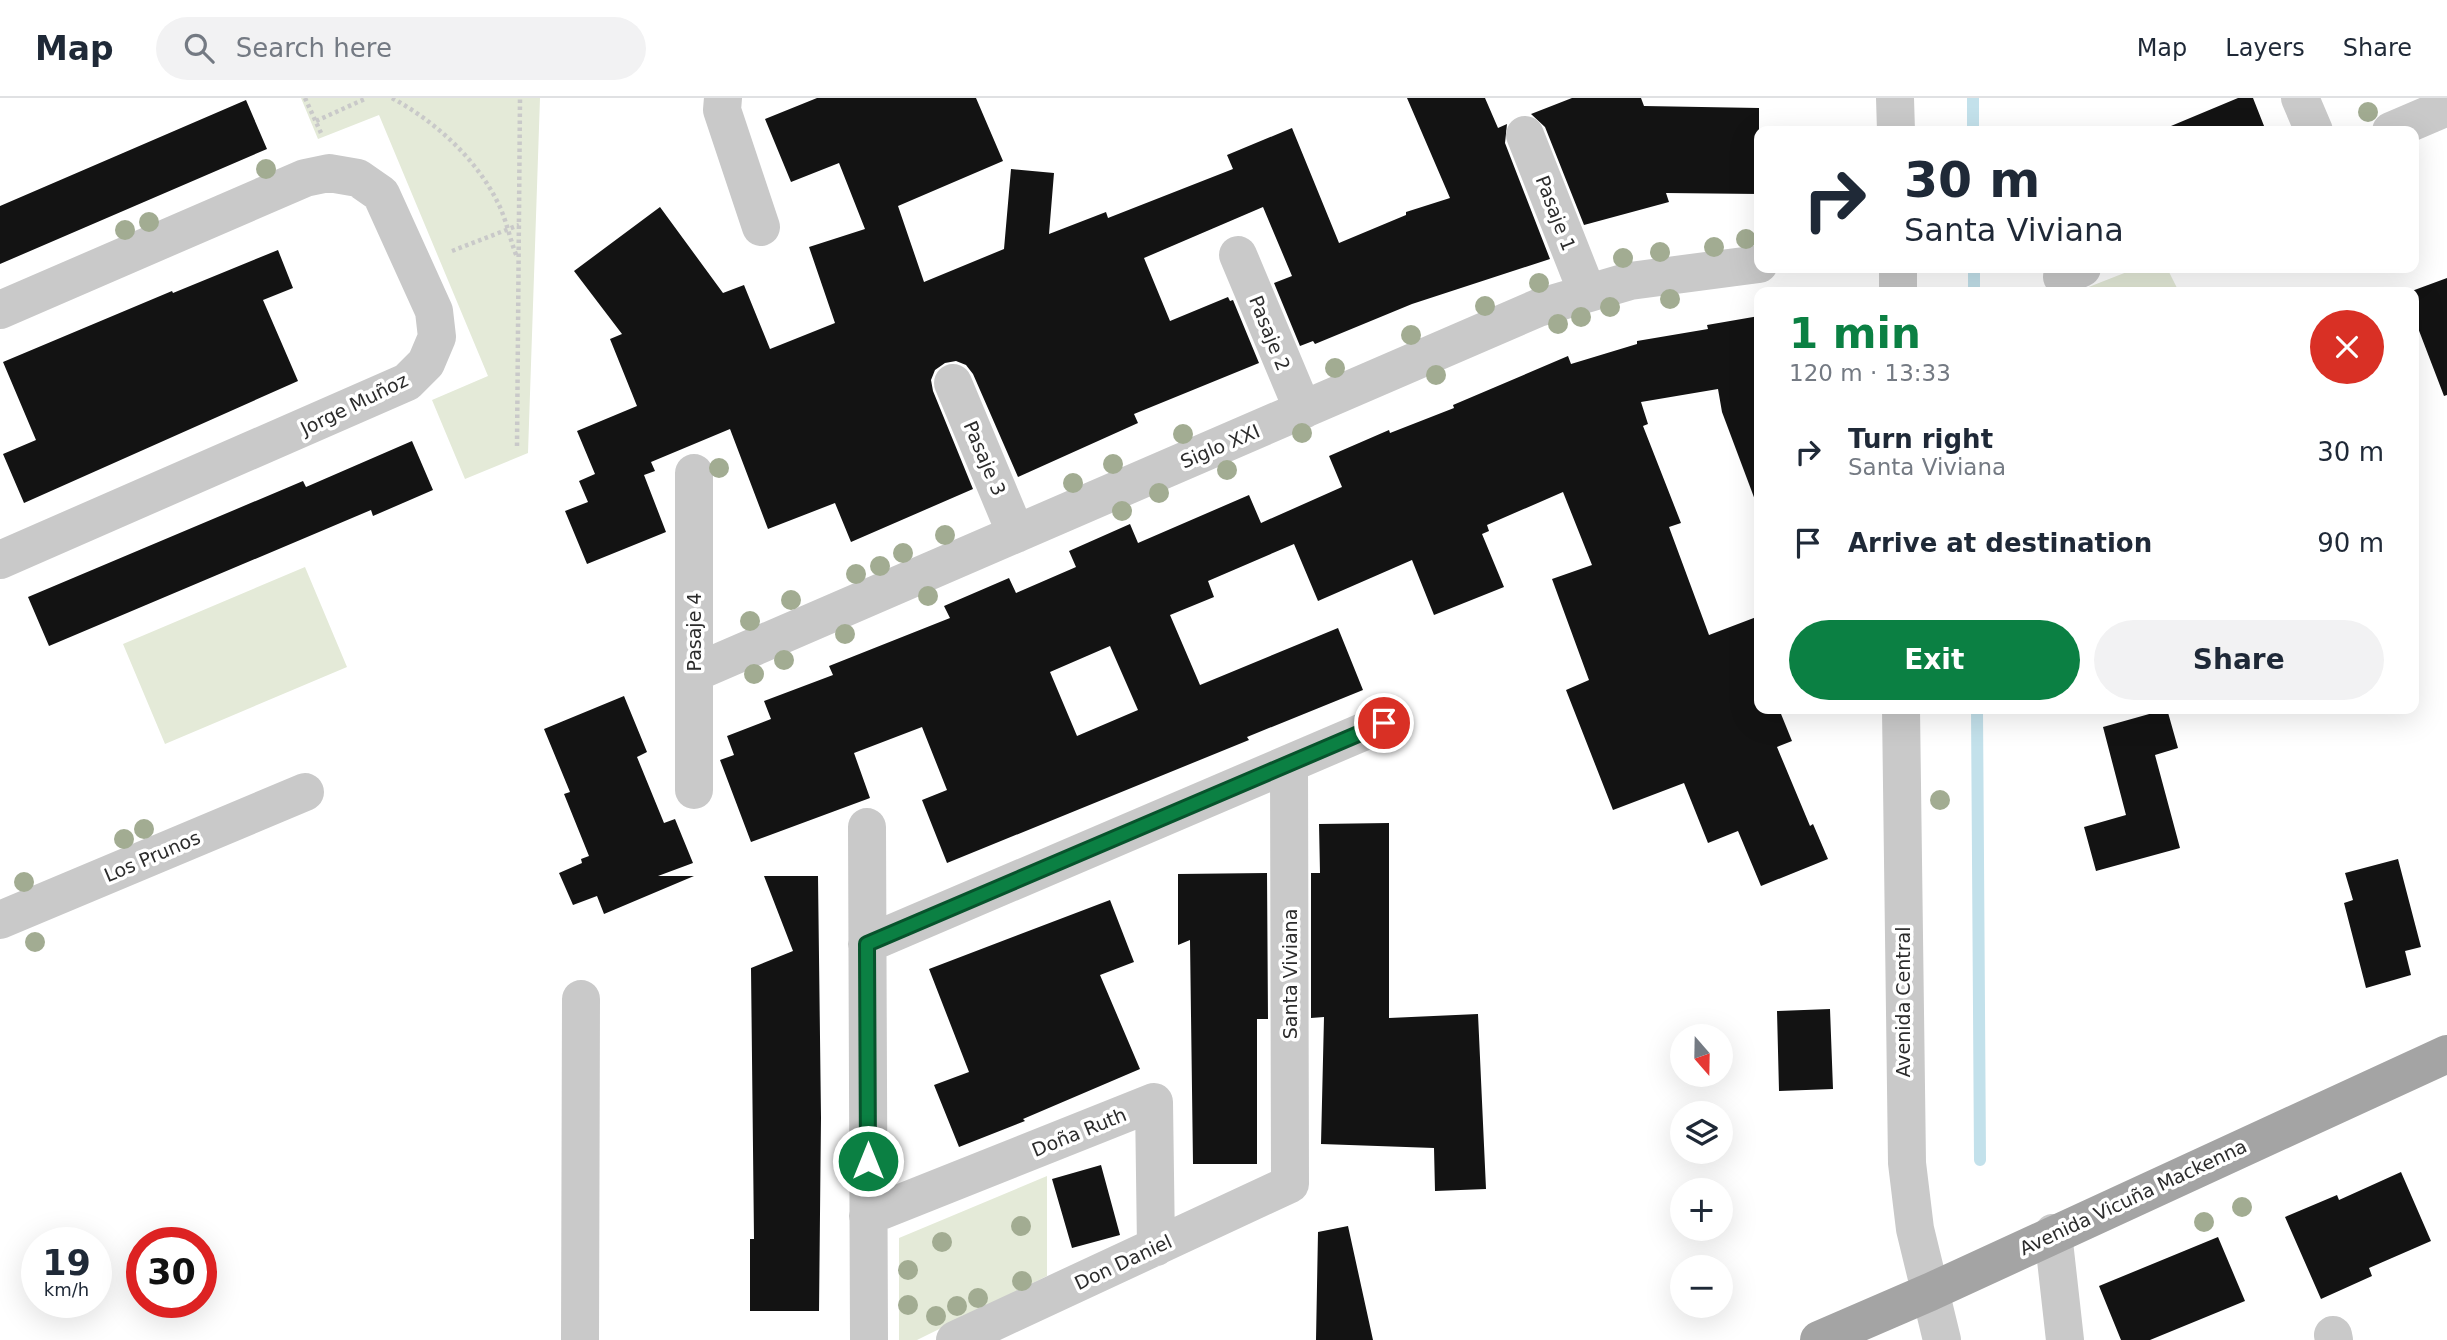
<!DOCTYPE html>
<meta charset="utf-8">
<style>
body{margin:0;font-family:"DejaVu Sans",sans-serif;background:#f2f2f3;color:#1f2937;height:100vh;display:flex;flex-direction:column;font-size:26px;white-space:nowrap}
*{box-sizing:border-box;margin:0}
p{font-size:23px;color:#747a83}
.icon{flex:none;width:38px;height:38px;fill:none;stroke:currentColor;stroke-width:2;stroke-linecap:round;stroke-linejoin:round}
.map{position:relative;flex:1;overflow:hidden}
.panel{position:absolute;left:1754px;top:189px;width:665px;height:427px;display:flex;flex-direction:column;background:#fff;border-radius:14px;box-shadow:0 7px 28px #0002}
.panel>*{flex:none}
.guide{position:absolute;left:1754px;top:28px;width:665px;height:147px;border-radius:14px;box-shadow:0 7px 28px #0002;background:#fff;color:#1f2937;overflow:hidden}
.needle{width:46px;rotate:160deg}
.buttons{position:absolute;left:1670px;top:926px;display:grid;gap:14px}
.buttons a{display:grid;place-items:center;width:63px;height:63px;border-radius:50%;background:#fff;box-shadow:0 7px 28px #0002;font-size:35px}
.speed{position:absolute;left:21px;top:1129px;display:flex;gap:14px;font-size:35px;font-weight:700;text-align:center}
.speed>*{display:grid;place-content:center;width:91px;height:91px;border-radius:50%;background:#fff;box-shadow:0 7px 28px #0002;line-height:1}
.speed small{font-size:18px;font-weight:400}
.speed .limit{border:10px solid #d22;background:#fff;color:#111}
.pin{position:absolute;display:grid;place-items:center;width:60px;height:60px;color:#fff;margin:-30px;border:4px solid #fff;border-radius:50%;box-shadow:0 2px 7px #0007}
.me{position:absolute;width:77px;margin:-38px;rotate:0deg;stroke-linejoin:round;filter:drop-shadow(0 0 5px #0008)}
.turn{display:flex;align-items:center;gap:24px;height:147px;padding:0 35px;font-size:32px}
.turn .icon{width:91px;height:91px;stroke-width:2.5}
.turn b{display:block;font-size:49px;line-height:60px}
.round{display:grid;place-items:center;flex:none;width:74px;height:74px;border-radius:37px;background:#f2f2f3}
.headline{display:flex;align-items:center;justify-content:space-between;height:119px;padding:0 35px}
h1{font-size:42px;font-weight:800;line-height:52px;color:#0b8043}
.cta{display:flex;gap:14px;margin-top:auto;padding:14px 35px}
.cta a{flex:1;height:80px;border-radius:42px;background:#0b8043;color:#fff;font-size:28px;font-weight:800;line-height:80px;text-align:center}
.cta a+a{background:#f2f2f3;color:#1f2937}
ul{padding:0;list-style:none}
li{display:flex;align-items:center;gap:21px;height:91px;padding:0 35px}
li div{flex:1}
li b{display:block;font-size:26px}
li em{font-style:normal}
header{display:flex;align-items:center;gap:42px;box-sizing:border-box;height:98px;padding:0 35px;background:#fff;border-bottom:2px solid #e0e1e3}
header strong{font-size:33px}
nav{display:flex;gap:38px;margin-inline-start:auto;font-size:24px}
.search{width:490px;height:63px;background:#f2f2f3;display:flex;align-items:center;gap:18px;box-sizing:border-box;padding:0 24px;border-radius:38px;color:#747a83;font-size:26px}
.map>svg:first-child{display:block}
.green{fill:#e4ead8}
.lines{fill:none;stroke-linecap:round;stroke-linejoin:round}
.stream{stroke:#c3e1eb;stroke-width:12}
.building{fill:#131313;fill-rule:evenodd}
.path{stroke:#c9c9c9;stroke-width:4.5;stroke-dasharray:3.5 3.5;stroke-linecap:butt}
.minor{stroke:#c9c9c9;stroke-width:38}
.major{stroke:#a4a4a4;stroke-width:38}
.tree{fill:#a2ac92}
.route-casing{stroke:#07532c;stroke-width:18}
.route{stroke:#0b8043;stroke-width:12}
.labels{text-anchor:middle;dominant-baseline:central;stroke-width:7;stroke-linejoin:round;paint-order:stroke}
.street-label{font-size:19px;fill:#2c2c2c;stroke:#fff}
</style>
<header>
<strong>Map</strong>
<div class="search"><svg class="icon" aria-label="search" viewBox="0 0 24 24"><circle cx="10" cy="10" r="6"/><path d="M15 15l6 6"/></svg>Search here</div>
<nav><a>Map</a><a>Layers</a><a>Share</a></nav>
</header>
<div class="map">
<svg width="2447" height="1242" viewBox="0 0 2447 1242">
<rect width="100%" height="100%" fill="#fff"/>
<path class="green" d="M301,0H540L528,355L465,381L432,302L488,278L379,17L318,41Z
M2137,170H2167L2179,194H2076Z
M305,469L347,569L165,646L123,546Z
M1047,1078V1178L917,1242H899V1140Z"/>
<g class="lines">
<path class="stream" d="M1973,0V33
M1974,170V194
M1977,611L1980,1062"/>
</g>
<path class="building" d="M817,0H976L1003,63L898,108L924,184L1004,151L1011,71L1054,75L1049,136L1106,114L1108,120L1233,71L1227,57L1292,30L1339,145L1406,117V114L1450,100L1407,0H1485L1498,30L1507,26L1505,45L1550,161L1412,206L1315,246L1313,243L1300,248L1274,185L1292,178L1263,109L1144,160L1170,223L1228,199L1230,203L1233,202L1259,265L1134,316L1138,325L1018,379L973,276L966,267L956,263L945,265L935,272L931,282L933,293L973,391L851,444L835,405L768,431L730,331L651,364L655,373L644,377L666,434L587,466L565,413L588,404L579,383L595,376L577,333L637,308L610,241L622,236L574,173L660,109L723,195L744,187L770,251L835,225L809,149L865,131L839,65L791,84L765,21Z
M1572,0H1641L1644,8L1759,10V96L1666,95L1669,104L1584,127L1545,29L1531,16Z
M2238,0H2253L2266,33H2159Z
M246,2L267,51L0,166V108Z
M278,152L293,190L263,202L298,283L24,405L3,356L36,342L3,264L172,193L173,195Z
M2447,180V297L2444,298L2413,217V194H2409Z
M1759,218V401L1755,402L1722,314L1718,291L1641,304L1648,326L1643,328L1681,425L1669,429L1709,537L1759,518V611H1779L1792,643L1777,649L1810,728L1813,726L1828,761L1761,788L1738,733L1708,745L1684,685L1613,712L1566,592L1589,582L1552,481L1592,467L1563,394L1487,427L1489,433L1482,436L1504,489L1434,517L1412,462L1318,503L1294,446L1208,483L1214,499L1170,517L1200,587L1338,530L1363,592L1247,639L1249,642L947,765L922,702L947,692L922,629L854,655L870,700L751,744L720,662L734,657L727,638L771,621L764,603L833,577L829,568L950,520L944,508L1009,480L1016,495L1076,469L1069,453L1130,426L1138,445L1249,397L1261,425L1342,389L1329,358L1389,332L1390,335L1454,310L1453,307L1568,258L1571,266L1637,246V243L1708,231L1707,227ZM1110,548L1138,612L1077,638L1050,574Z
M412,343L433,392L373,418L371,412L49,548L28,499L303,383L306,389Z
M624,598L647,654L637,659L664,725L675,721L693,765L658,778H694L604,816L597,798L573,807L559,775L582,765L581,761L589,758L564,696L570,694L544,631Z
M2167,611L2178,650L2155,657L2180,750L2096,773L2084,729L2126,717L2103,629Z
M1389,725V920L1478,916L1486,1091L1435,1093L1434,1050L1321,1046L1324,919L1311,920V775H1320L1319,726Z
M2398,761L2421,849L2405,853L2411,877L2366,890L2344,805L2353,802L2345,775Z
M1267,775L1268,921H1257V1066H1193L1190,842L1178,847V776Z
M764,778H818L821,1020L819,1213H750V1141H754L751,870L793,853Z
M1110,802L1134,864L1100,877L1140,971L1023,1021L1025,1023L959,1049L934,987L969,974L929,871Z
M1830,911L1833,991L1779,993L1777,913Z
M1101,1067L1120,1137L1072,1150L1052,1081Z
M2401,1074L2431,1143L2369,1170L2372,1178L2321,1201L2285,1119L2337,1097L2339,1102Z
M1348,1128L1373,1242H1316L1318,1134Z
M2218,1139L2245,1203L2150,1242H2121L2099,1188Z"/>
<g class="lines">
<path class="path" d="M305,0L321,35
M392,0C436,24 477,61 499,107C507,124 510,142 517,159
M316,23L367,0
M452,153L519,127
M517,348L520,0"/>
<path class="minor" d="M723,0L722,12L761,129
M1895,0L1896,33
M2300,0L2314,33
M2391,33L2447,9
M1525,37L1587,194
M1238,157L1303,312
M1898,170V194
M2062,179L2082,170
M0,212L305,80L329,75L358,80L381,96L434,213L437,239L426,265L407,284L0,462
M953,285L1016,436
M694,375V692
M694,575L1538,210L1630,183L1759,166
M1901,611L1907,1065L1915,1131L1942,1242
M867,729L869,1242
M0,822L305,694
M867,846L1384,625
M868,1118L1154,1004L1156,1149
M2053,1135L2065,1242
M2333,1237L2334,1242
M580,1242L581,901
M955,1242L1290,1086L1289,666"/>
<path class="major" d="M1819,1242L1930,1194L2447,956"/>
</g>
<g class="tree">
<circle cx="2368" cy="14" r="10"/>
<circle cx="266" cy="71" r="10"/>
<circle cx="149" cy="124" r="10"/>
<circle cx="125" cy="132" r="10"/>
<circle cx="1746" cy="141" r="10"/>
<circle cx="1714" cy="149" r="10"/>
<circle cx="1660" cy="154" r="10"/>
<circle cx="1623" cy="160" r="10"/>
<circle cx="1539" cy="185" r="10"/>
<circle cx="1670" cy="201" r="10"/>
<circle cx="1485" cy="208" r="10"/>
<circle cx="1610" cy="209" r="10"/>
<circle cx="1581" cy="219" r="10"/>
<circle cx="1558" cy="226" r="10"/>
<circle cx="1411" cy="237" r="10"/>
<circle cx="1335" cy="270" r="10"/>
<circle cx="1436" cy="277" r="10"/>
<circle cx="1302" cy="335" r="10"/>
<circle cx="1183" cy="336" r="10"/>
<circle cx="1113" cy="366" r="10"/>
<circle cx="719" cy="370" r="10"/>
<circle cx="1227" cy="372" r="10"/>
<circle cx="1073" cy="385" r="10"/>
<circle cx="1159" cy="395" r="10"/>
<circle cx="1122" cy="413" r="10"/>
<circle cx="945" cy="437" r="10"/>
<circle cx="903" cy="455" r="10"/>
<circle cx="880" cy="468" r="10"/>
<circle cx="856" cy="476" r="10"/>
<circle cx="928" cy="498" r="10"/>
<circle cx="791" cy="502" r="10"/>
<circle cx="750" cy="523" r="10"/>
<circle cx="845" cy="536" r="10"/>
<circle cx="784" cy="562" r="10"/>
<circle cx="754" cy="576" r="10"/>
<circle cx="1940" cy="702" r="10"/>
<circle cx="144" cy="731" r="10"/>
<circle cx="124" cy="741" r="10"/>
<circle cx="24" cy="784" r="10"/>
<circle cx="35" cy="844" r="10"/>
<circle cx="844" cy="1064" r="10"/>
<circle cx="2242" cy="1109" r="10"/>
<circle cx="2204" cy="1124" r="10"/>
<circle cx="1021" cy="1128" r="10"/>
<circle cx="942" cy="1144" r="10"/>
<circle cx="908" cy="1172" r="10"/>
<circle cx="1022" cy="1183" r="10"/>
<circle cx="978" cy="1200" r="10"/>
<circle cx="908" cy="1207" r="10"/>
<circle cx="957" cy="1208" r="10"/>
<circle cx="936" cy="1218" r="10"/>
</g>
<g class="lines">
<defs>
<path id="route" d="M868,1063L867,846L1384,625"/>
</defs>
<use href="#route" class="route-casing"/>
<use href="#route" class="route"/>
</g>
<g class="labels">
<g class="street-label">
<text transform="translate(1556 115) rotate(69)">Pasaje 1</text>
<text transform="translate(1270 235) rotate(68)">Pasaje 2</text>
<text transform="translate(354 306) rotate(-26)">Jorge Muñoz</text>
<text transform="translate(1220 348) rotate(-23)">Siglo XXI</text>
<text transform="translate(985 360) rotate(67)">Pasaje 3</text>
<text transform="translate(694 534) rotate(-90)">Pasaje 4</text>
<text transform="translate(152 758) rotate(-23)">Los Prunos</text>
<text transform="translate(1290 876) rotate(-90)">Santa Viviana</text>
<text transform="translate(1903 904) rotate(-90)">Avenida Central</text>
<text transform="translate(1079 1034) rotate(-22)">Doña Ruth</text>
<text transform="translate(2133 1099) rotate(-25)">Avenida Vicuña Mackenna</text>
<text transform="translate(1123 1164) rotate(-25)">Don Daniel</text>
</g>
</g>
</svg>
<div class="buttons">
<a><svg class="needle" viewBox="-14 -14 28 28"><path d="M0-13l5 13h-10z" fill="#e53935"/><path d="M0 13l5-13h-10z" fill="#747a83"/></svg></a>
<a><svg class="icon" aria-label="layers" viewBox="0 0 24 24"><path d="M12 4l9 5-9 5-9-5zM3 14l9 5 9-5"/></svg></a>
<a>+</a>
<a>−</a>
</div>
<div class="speed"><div>19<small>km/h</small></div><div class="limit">30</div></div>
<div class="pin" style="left:1384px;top:625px;background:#d93025"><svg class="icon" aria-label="arrive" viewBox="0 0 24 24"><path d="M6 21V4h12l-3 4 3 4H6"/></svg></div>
<svg class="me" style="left:868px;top:1063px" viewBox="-20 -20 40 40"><circle r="17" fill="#0b8043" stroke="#fff" stroke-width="3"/><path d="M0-11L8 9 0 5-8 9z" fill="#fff"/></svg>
<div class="guide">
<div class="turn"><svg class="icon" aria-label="right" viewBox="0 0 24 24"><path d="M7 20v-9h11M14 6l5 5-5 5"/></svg><div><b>30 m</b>Santa Viviana</div></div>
</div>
<section class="panel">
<div class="headline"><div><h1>1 min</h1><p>120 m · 13:33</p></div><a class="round" style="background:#d93025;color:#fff"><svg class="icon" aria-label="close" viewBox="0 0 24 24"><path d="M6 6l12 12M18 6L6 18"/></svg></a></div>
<ul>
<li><svg class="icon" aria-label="right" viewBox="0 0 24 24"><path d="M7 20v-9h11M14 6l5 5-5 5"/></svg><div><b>Turn right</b><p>Santa Viviana</p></div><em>30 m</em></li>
<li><svg class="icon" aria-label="arrive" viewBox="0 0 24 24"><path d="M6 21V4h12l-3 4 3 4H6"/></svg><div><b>Arrive at destination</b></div><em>90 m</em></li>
</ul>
<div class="cta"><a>Exit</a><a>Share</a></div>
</section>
</div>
